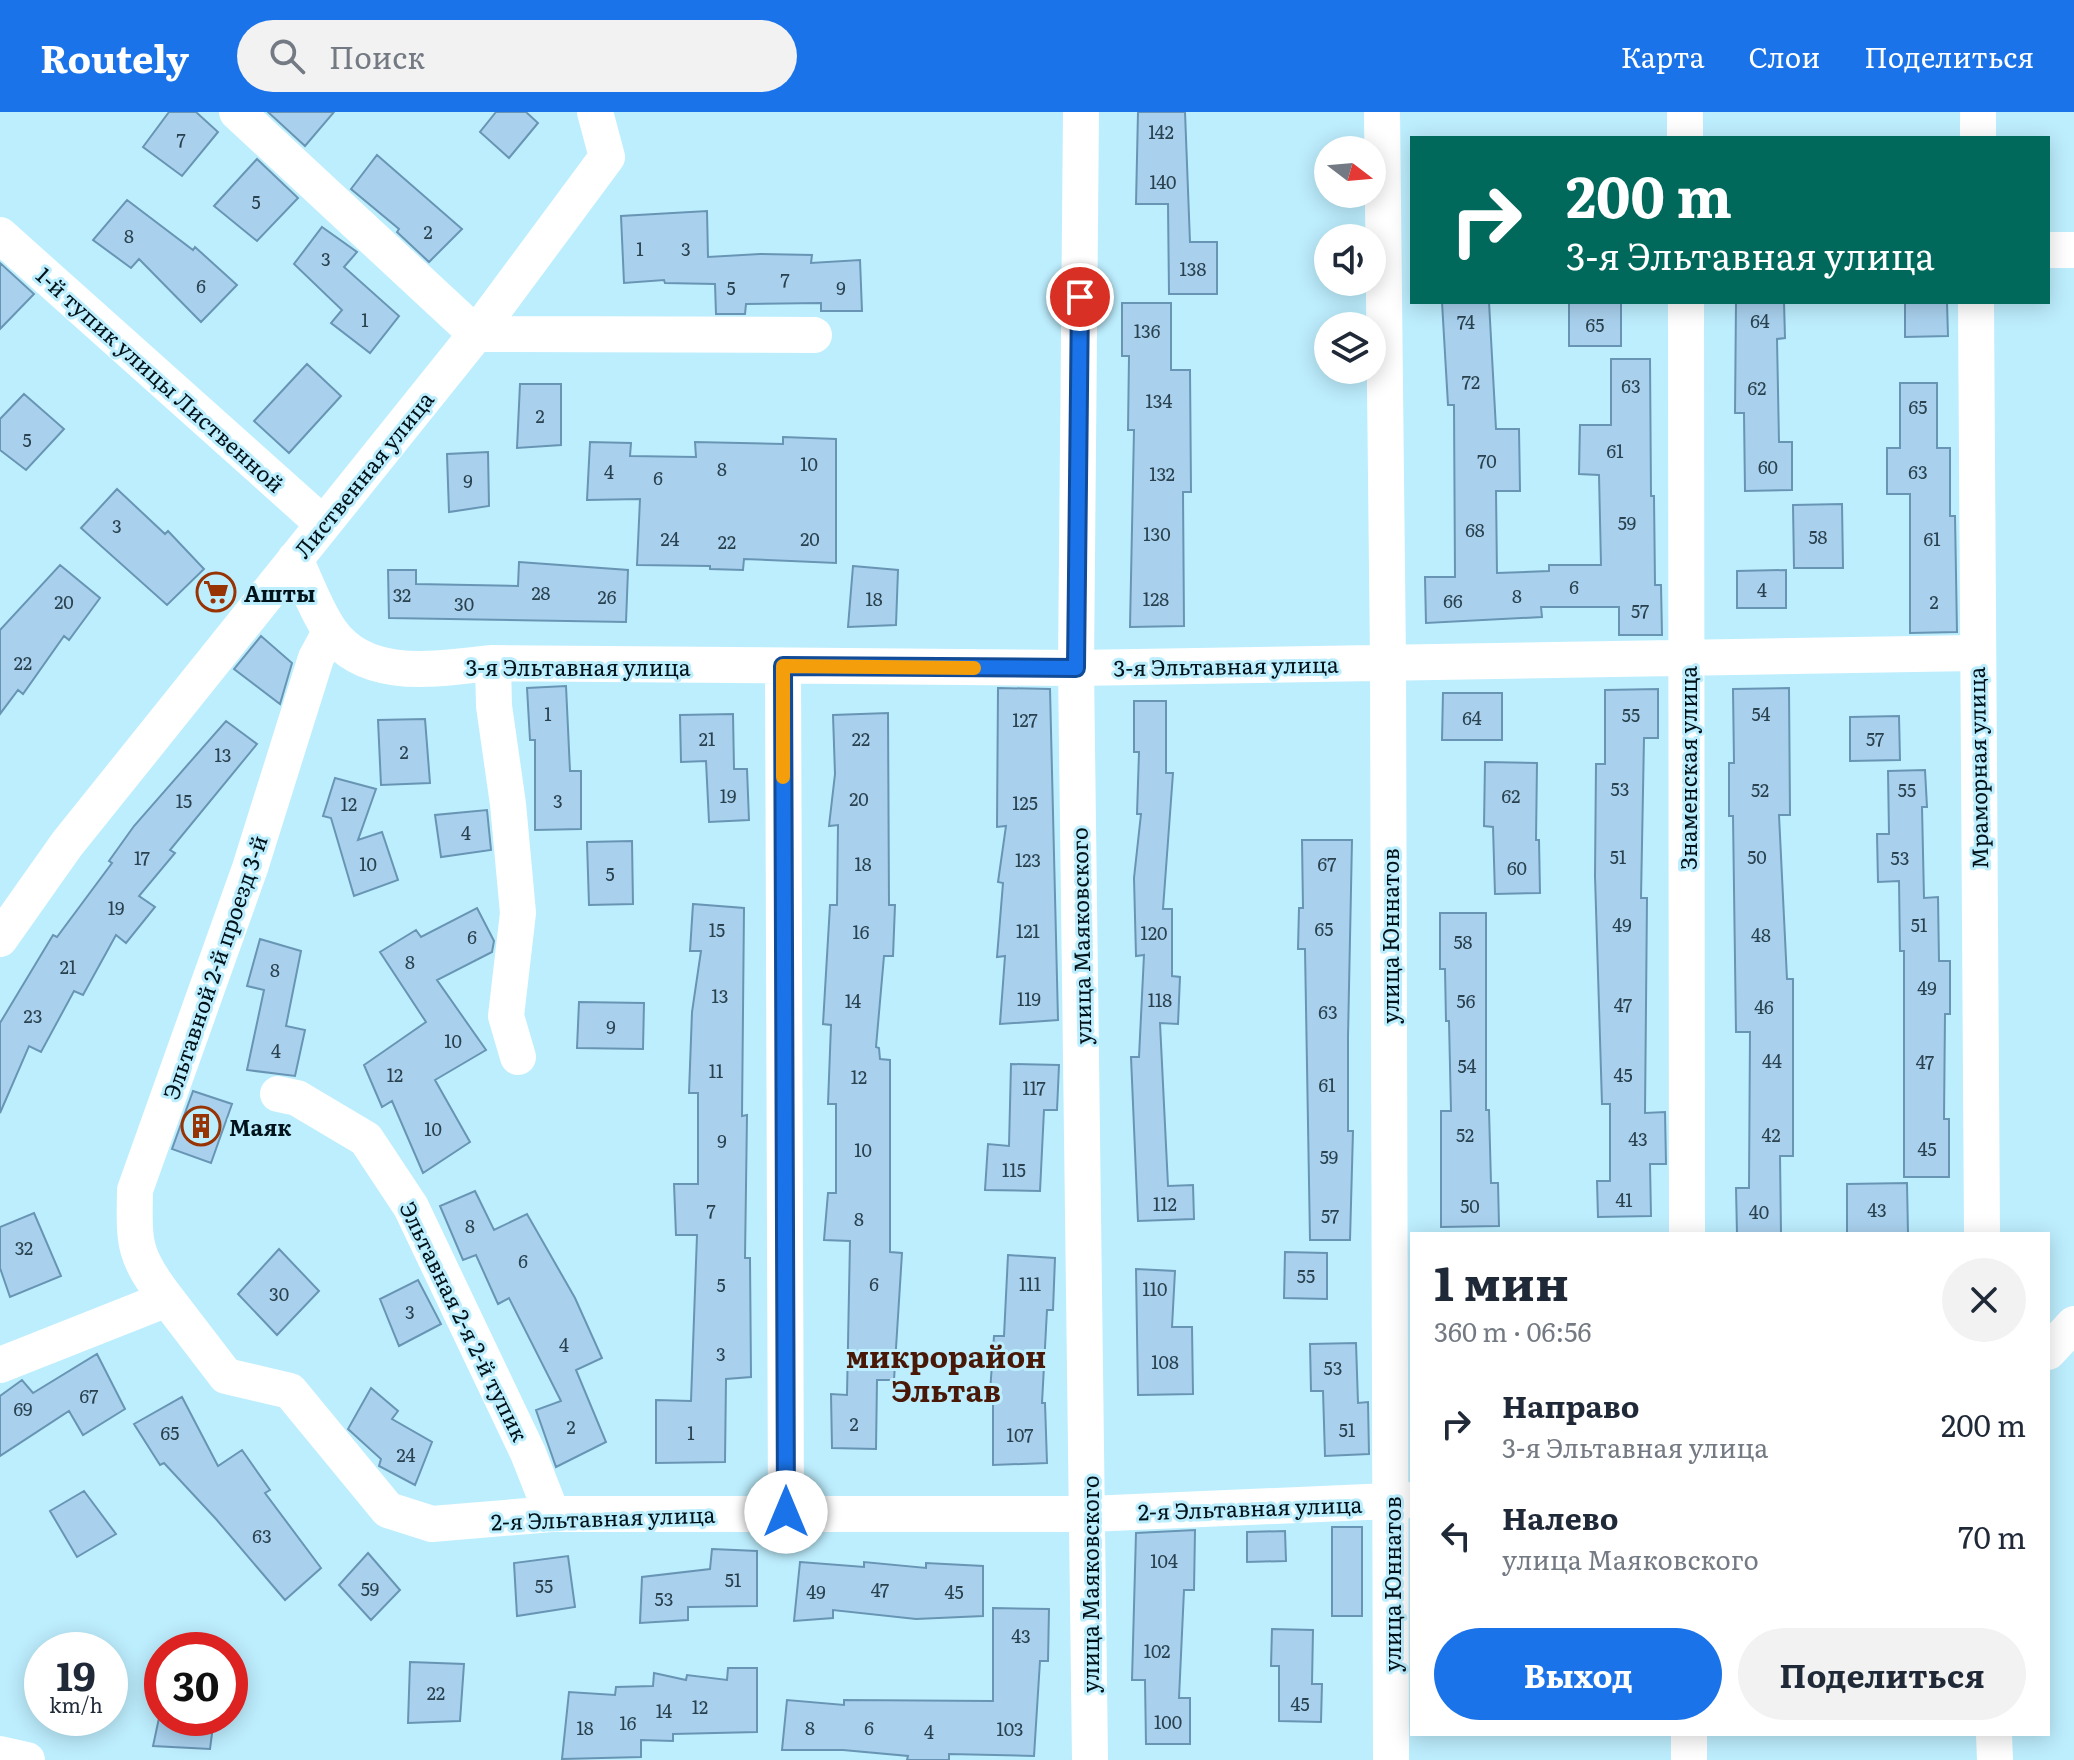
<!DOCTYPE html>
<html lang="ru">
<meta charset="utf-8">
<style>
body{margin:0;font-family:Literata,serif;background:#f2f2f3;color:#1f2937;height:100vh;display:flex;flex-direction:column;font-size:30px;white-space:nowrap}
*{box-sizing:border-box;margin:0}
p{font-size:26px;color:#747a83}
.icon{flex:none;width:44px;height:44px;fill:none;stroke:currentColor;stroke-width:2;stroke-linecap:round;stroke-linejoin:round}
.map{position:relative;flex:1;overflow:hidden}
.side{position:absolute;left:1410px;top:1120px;width:640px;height:504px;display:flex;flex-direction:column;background:#fff;border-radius:0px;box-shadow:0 4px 20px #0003}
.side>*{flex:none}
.guide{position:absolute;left:1410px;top:24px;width:640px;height:168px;border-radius:0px;box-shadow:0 4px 20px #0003;background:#00695c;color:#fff;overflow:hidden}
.needle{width:52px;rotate:106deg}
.controls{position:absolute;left:1314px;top:24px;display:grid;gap:16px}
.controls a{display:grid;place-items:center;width:72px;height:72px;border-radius:50%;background:#fff;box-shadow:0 4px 20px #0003;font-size:40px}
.speed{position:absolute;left:24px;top:1520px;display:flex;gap:16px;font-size:40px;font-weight:700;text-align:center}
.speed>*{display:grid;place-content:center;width:104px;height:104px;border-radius:50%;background:#fff;box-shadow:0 4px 20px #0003;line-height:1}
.speed small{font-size:20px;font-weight:400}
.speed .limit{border:12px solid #d22;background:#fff;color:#111}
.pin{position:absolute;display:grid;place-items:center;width:68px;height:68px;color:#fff;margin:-34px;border:4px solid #fff;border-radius:50%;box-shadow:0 2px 8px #0007}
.me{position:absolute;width:88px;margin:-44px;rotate:0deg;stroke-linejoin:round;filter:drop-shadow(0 0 6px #0008)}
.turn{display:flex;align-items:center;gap:28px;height:168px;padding:0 24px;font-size:36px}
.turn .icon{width:104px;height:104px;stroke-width:2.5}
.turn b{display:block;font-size:56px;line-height:68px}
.round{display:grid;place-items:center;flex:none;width:84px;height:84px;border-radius:42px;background:#f2f2f3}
.headline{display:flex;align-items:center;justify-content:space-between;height:136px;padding:0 24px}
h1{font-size:48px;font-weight:700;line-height:60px}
.button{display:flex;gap:16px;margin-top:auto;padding:16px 24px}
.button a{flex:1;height:92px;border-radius:48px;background:#1a73e8;color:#fff;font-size:32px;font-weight:700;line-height:92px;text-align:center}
.button a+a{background:#f2f2f3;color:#1f2937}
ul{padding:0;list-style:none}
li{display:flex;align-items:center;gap:24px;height:112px;padding:0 24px}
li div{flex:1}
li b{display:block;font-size:30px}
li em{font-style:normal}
header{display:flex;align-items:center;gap:48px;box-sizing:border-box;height:112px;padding:0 40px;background:#1a73e8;color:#fff}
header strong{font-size:38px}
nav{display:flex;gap:44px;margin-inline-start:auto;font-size:28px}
.search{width:560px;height:72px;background:#f2f2f3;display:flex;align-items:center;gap:20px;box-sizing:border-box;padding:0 28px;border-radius:44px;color:#747a83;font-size:30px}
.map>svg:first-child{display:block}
.building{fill:#a9d1ee;stroke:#6895b4;stroke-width:2}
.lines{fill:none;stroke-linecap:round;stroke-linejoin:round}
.minor{stroke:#fff;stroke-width:36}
.route-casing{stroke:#114b97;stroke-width:20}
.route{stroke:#1a73e8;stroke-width:14}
.slow{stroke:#f59e0b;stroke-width:14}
.labels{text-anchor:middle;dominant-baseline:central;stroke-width:6;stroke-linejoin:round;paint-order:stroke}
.number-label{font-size:18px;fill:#2a424f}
.street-label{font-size:22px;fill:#00131a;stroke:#bdeefe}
.poi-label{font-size:22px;font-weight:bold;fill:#00131a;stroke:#bdeefe;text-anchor:start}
.district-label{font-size:30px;font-weight:bold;fill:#491806;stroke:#bdeefe}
</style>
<header>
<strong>Routely</strong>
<div class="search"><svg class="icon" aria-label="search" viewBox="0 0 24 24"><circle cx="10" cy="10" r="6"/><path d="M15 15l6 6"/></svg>Поиск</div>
<nav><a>Карта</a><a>Слои</a><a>Поделиться</a></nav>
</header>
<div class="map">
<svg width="2074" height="1648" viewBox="0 0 2074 1648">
<rect width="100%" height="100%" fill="#bdeefe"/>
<path class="building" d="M169,0H196L218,20L182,64L143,35Z
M268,0H334L305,34Z
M496,0H526L538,11L509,46L480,20Z
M1138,0H1185L1190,130H1217V182H1169L1168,92H1136Z
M377,43L462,117L429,150L397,120L399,117L351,77Z
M257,47L298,86L257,129L214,94Z
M127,88L193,138L195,135L237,173L201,210L139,147L131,156L93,128Z
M707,99L708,145L760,142L812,143L811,151L860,148L862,199H821V191L746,192L745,202H716L715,172L665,171L664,168L624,171L621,104Z
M322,115L357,140L344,155L399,204L370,241L331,211L342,198L294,152Z
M0,151L34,182L0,217Z
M1442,190H1489L1496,317H1519L1520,379H1496L1497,461L1549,459V453H1601L1599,363L1579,362L1580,313H1611V247H1650L1651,384H1654L1655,473H1661L1662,523H1619V495H1541L1542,505L1426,511L1425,465H1455L1454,293H1448Z
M1569,190H1621V234H1569Z
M1736,190H1784L1785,226L1777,227L1779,330H1792V378L1745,379L1744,301H1735Z
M1905,190H1947L1948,224L1905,225Z
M1122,191H1171V258H1190L1191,380H1183L1184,514L1130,515L1134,318H1128L1129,244H1122Z
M307,252L341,284L289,341L254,309Z
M1900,271H1937V336H1950V404H1955L1957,520L1910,521V382H1887V336H1900Z
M520,272H561V333L517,336Z
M24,282L64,317L26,358L0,338V307Z
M783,325L836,327V451L744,447L743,458L710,457V454L637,453L640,387L587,388L590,330L631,331L630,344L696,345L695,330L783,332Z
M488,340L489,394L449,400L447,342Z
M117,377L165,422L168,419L204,457L167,493L81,416Z
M1842,392L1843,456H1794L1793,393Z
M519,450L628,458L626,510L389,506L388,458H416V472L518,474Z
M60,453L100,486L69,528L64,524L23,582L18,578L0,602V518Z
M853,454L898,458L896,513L848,515Z
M1786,458V496H1737V459Z
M261,524L292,551L280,592L234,557Z
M566,574L570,659H581V717L535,718V628H530L527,576Z
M998,576L1050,577L1058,908L1000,912L1005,844L997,845L1003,771L998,770L1006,714L997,715Z
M1789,576L1790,703H1779L1787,867H1793V1044H1780L1781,1122H1737L1736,1076H1749L1750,920H1736L1733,704H1729V651H1734L1733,577Z
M1658,577V626H1644L1641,786H1647L1645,1001L1665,1000L1666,1052H1650L1651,1104L1598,1105L1597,1069H1610V992H1602L1595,764L1596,652H1605V578Z
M1443,581H1502V628H1442Z
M1134,589H1166V661H1173L1163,797H1172V864L1180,865L1178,912L1160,911L1168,1074L1193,1073L1194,1107L1138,1109L1131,945H1139L1144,843L1136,844L1134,766L1141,702H1137L1139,640H1134Z
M888,601L889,793H895L893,844H884L876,935L879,936L880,947L890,948V1140L902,1141L894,1268H877L876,1337L832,1336L831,1282L847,1283L850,1129L824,1128L828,1081H836V992H828L831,913L823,912L830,793H837L838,713L829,714L835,662L833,603Z
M733,602L734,657H747L749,708L709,710L706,649L681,650L680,603Z
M1899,604L1900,648L1850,649V605Z
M425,607L430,671L381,673L378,608Z
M226,609L257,632L170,738L175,741L139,784L155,795L126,831L116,823L83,883L74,879L41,940L29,934L0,1001V911L53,823L57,825L112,751L109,749L134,714Z
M1485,650L1537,651L1536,728H1539L1540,781L1495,782L1493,715L1484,714Z
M1925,658L1927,695H1922L1924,786L1938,785L1939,849H1950V902H1945L1944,1007H1949V1065H1904V839H1900L1899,769L1878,770L1877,722H1889L1888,659Z
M335,666L376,677L358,728L382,720L398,768L354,784L331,706L323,704Z
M487,698L491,738L441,745L435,703Z
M1302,728H1352L1348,925V1019H1353L1350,1128H1310L1305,837H1298L1299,796H1303Z
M632,729L633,792L589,793L587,730Z
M693,792L744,796L742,1004L747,1003L745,1146H750L751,1265L726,1267L725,1350L656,1351V1288L691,1289L697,1123H676L674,1072H698V981H689L692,900L701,839H690Z
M477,796L494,829L492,840L437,868L486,938L435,968L470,1030L423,1061L392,989L382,995L364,953L426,910L380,840L416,818L421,825Z
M1440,801H1486V998H1489L1491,1071H1498L1499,1114L1441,1115V999H1451L1449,909H1446L1445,857H1440Z
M260,827L301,839L286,914L305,918L295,964L247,958L264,878L247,874Z
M579,890L644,891L643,937L577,936Z
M1011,952L1059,953L1057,998H1044L1040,1079L985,1078L988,1032L1009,1034Z
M193,979L232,992L211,1051L172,1037Z
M1907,1071L1908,1122H1847V1072Z
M475,1079L494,1118L527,1102L575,1186L602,1246L576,1258L606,1330L556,1355L536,1298L561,1289L509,1186L498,1192L476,1143L463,1148L440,1094Z
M34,1101L61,1164L10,1185L0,1156V1115Z
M279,1137L319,1179L277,1223L238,1182Z
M1285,1140L1327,1141V1187L1284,1186Z
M1008,1143L1055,1146L1053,1198H1047L1042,1291H1045L1047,1351L993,1353V1280H990L994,1224H1004Z
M1136,1157L1175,1159L1172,1215H1192L1193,1282L1138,1283Z
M418,1168L441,1212L399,1234L380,1187Z
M1356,1231L1358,1291L1368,1290L1369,1342L1325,1344L1323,1279H1311L1310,1232Z
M97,1242L125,1297L83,1323L69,1299L0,1344V1284L22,1268L33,1281Z
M371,1276L398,1299L392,1307L432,1330L415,1373L379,1354L381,1347L348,1317Z
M182,1285L218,1354L242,1338L270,1378L265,1381L321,1456L285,1488L216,1407L164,1351L160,1353L134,1312Z
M84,1379L116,1422L77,1445L50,1399Z
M1332,1415H1362V1504H1332Z
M1195,1418L1194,1478H1184L1179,1586H1190V1632H1146L1145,1568H1132L1136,1421Z
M1285,1419L1286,1449L1247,1450V1420Z
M712,1437L757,1439V1494L688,1495V1508L640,1511L642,1465L710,1457Z
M368,1441L400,1478L371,1508L339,1473Z
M568,1444L575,1495L517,1504L514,1451Z
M800,1450L864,1455V1450L926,1456V1451L983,1454V1504L916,1507L833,1498V1506L794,1509Z
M993,1496L1049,1497L1048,1549H1040L1034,1644L949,1642V1648H907L908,1644L843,1638H782L787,1588L844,1593V1588L993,1589Z
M1272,1517L1313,1518L1312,1572H1322L1321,1610L1279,1609V1554H1271Z
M410,1550L464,1552L460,1609L408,1611Z
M728,1556H757V1620L673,1622V1629L641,1628V1645L562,1647L569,1580L615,1583L616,1575L653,1574L654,1561L686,1568L687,1563L727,1568Z
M159,1606H214L210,1637L153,1634Z"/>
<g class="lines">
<path class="minor" d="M237,0L476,222L814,223
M1081,0L1076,556L1090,1648
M1382,0L1388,549L1391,1648
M1685,0V26
M1978,26V0
M0,123L322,411
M2048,138H2074
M1686,190L1687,1122
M1976,190L1982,1122
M295,447C306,470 316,499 331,520C367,571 440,556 493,551L1076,556L1975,541
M493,551L494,594L508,692L518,801L506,904L518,945
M783,554L786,1400
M0,827L67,732L476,222L607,45L595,0
M278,982L297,986L366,1027L411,1095L528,1341L552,1402
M167,1187C133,1143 134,1132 135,1078L250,756L316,546L330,520
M2048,1240L2074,1212
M0,1253L167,1187L226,1264L290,1279L388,1398L432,1412L552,1402H1089L1412,1388
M1689,1622V1648
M1994,1622L1995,1648
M0,1642L27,1648"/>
</g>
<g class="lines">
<defs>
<path id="route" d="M786,1400L783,554L1076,556L1080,185"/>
</defs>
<use href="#route" class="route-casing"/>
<use href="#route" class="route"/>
<path class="slow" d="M783,665V554L974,556"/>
</g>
<defs>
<symbol id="supermarket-ring" viewBox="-11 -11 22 22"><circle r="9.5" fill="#bdeefe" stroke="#983304" stroke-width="1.5"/><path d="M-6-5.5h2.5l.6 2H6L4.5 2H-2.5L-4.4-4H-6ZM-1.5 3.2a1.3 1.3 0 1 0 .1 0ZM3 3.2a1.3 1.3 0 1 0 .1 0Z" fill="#983304"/></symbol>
<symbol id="building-ring" viewBox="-11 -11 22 22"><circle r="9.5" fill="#bdeefe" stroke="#983304" stroke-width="1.5"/><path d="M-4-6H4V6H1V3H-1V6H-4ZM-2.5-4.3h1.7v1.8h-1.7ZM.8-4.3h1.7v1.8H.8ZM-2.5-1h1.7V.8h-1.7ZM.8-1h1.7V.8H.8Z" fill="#983304"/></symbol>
</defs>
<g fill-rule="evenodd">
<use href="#supermarket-ring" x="194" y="458" width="44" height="44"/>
<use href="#building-ring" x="179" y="992" width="44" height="44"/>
</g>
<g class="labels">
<g class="number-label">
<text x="1161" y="19">142</text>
<text x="181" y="27">7</text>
<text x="1163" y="69">140</text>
<text x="256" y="89">5</text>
<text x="428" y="119">2</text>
<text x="129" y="123">8</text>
<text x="640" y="136">1</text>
<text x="686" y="136">3</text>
<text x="326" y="146">3</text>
<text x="1193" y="156">138</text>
<text x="785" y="167">7</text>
<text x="201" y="173">6</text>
<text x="731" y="175">5</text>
<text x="841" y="175">9</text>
<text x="365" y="207">1</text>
<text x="1760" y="208">64</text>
<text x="1466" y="209">74</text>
<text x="1595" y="212">65</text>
<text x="1147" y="218">136</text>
<text x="1471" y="269">72</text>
<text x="1631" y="273">63</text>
<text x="1757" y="275">62</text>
<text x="1159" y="288">134</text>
<text x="1918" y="294">65</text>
<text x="540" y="303">2</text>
<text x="27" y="327">5</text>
<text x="1615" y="338">61</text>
<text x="1487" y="348">70</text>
<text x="809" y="351">10</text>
<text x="1768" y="354">60</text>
<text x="722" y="356">8</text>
<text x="609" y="359">4</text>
<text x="1918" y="359">63</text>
<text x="1162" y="361">132</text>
<text x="658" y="365">6</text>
<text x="468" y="368">9</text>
<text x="1627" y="410">59</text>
<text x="117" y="413">3</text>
<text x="1475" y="417">68</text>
<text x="1157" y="421">130</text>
<text x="1818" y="424">58</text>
<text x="670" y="426">24</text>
<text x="810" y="426">20</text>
<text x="1932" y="426">61</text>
<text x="727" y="429">22</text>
<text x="1574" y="474">6</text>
<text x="1762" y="477">4</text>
<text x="541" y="480">28</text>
<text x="402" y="482">32</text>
<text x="1517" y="483">8</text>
<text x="607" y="484">26</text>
<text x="874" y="486">18</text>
<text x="1156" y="486">128</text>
<text x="1453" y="488">66</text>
<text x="64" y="489">20</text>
<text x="1934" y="489">2</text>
<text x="464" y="491">30</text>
<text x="1640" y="498">57</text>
<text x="23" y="550">22</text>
<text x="548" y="601">1</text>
<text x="1761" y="601">54</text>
<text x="1631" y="602">55</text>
<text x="1472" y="605">64</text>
<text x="1025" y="607">127</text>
<text x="707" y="626">21</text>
<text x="861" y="626">22</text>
<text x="1875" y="626">57</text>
<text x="404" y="639">2</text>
<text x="223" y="642">13</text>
<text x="1620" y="676">53</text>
<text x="1760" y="677">52</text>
<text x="1907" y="677">55</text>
<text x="728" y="683">19</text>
<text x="1511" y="683">62</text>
<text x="859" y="686">20</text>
<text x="184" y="688">15</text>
<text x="558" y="688">3</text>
<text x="1025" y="690">125</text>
<text x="349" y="691">12</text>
<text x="466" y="720">4</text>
<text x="1618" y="744">51</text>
<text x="1757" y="744">50</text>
<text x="142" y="745">17</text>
<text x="1900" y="745">53</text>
<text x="1028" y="747">123</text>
<text x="368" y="751">10</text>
<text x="863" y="751">18</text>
<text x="1327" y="751">67</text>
<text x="1517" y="755">60</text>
<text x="610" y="761">5</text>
<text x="116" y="795">19</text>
<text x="1622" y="812">49</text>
<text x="1919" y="812">51</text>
<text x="1324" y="816">65</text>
<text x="717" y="817">15</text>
<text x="1028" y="818">121</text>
<text x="861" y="819">16</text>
<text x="1154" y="820">120</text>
<text x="1761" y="822">48</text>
<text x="472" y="824">6</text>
<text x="1463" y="829">58</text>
<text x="410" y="849">8</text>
<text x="68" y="854">21</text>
<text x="275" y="857">8</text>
<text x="1927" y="875">49</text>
<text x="720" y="883">13</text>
<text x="1029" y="886">119</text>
<text x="1160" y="887">118</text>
<text x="853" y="888">14</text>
<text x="1466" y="888">56</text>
<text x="1623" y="892">47</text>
<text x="1764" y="894">46</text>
<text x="1328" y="899">63</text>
<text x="33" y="903">23</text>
<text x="611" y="914">9</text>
<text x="453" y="928">10</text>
<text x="276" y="938">4</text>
<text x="1772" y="948">44</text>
<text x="1925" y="949">47</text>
<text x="1467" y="953">54</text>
<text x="716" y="958">11</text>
<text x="395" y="962">12</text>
<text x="1623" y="962">45</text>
<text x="859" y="964">12</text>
<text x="1327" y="972">61</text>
<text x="1034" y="975">117</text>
<text x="433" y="1016">10</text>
<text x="1465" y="1022">52</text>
<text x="1771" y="1022">42</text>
<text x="1638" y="1026">43</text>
<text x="722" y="1028">9</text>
<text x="1927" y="1036">45</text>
<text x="863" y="1037">10</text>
<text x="1329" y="1044">59</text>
<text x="1014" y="1057">115</text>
<text x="1624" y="1087">41</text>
<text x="1165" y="1091">112</text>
<text x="1470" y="1093">50</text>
<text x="1877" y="1097">43</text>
<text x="711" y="1098">7</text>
<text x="1759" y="1099">40</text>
<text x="1330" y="1103">57</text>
<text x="859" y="1106">8</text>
<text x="470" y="1113">8</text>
<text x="24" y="1135">32</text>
<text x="523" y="1148">6</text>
<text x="1306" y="1163">55</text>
<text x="874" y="1171">6</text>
<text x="1030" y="1171">111</text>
<text x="721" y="1172">5</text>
<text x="1155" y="1176">110</text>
<text x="279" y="1181">30</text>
<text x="410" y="1199">3</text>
<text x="564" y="1232">4</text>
<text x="721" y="1241">3</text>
<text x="1165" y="1249">108</text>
<text x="1333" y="1255">53</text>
<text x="89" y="1283">67</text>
<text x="23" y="1296">69</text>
<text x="854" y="1311">2</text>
<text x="571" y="1314">2</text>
<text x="1347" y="1317">51</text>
<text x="170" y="1320">65</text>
<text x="691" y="1320">1</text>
<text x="1020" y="1322">107</text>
<text x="406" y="1342">24</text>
<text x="262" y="1423">63</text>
<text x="1164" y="1448">104</text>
<text x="733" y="1467">51</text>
<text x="544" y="1473">55</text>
<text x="370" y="1476">59</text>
<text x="880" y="1477">47</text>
<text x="816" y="1479">49</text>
<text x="954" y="1479">45</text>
<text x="664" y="1486">53</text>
<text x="1021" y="1523">43</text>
<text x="1157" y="1538">102</text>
<text x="436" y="1580">22</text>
<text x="1300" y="1591">45</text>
<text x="700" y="1594">12</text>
<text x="664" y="1598">14</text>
<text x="1168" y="1609">100</text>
<text x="628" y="1610">16</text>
<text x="585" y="1615">18</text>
<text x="810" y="1615">8</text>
<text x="869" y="1615">6</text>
<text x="1010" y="1616">103</text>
<text x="929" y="1619">4</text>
</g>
<g class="street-label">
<text transform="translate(161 267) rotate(42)">1-й тупик улицы Лиственной</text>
<text transform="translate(363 362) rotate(-51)">Лиственная улица</text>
<text transform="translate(1226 553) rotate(-1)">3-я Эльтавная улица</text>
<text x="578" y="554">3-я Эльтавная улица</text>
<text transform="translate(1687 656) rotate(-90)">Знаменская улица</text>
<text transform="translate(1977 656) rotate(-91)">Мраморная улица</text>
<text transform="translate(1080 824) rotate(-91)">улица Маяковского</text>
<text transform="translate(1389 824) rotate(-90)">улица Юннатов</text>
<text transform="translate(214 855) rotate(-71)">Эльтавной 2-й проезд 3-й</text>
<text transform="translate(465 1209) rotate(64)">Эльтавная 2-я 2-й тупик</text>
<text transform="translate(1250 1395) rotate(-2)">2-я Эльтавная улица</text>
<text transform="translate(603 1405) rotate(-2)">2-я Эльтавная улица</text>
<text transform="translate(1089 1472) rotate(-90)">улица Маяковского</text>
<text transform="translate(1391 1472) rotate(-90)">улица Юннатов</text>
</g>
<g class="poi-label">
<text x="244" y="480">Ашты</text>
<text x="229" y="1014">Маяк</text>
</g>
<g class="district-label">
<text x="946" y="1243">микрорайон<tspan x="946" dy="34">Эльтав</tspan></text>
</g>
</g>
</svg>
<div class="controls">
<a><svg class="needle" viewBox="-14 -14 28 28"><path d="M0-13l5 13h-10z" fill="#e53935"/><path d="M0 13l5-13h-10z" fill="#747a83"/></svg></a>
<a><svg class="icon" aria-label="sound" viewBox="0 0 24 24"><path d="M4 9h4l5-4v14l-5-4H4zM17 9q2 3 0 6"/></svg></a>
<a><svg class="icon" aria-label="layers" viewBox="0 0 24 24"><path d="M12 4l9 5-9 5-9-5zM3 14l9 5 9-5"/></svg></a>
</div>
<div class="speed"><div>19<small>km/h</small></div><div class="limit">30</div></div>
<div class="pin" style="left:1080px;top:185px;background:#d93025"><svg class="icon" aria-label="arrive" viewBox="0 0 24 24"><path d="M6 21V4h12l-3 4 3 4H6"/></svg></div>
<svg class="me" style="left:786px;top:1400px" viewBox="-20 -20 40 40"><circle r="19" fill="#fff"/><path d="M0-13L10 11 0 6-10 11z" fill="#1a73e8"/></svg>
<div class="guide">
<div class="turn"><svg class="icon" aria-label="right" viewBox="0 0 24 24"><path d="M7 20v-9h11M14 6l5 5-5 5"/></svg><div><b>200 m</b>3-я Эльтавная улица</div></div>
</div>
<section class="side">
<div class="headline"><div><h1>1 мин</h1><p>360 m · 06:56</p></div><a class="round"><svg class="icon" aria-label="close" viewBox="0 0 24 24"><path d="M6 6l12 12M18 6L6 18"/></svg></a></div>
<ul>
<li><svg class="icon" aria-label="right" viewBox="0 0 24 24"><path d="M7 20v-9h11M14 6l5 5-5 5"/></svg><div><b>Направо</b><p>3-я Эльтавная улица</p></div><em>200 m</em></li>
<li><svg class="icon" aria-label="left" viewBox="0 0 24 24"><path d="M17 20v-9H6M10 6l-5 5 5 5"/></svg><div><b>Налево</b><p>улица Маяковского</p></div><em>70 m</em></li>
</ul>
<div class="button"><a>Выход</a><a>Поделиться</a></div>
</section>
</div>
